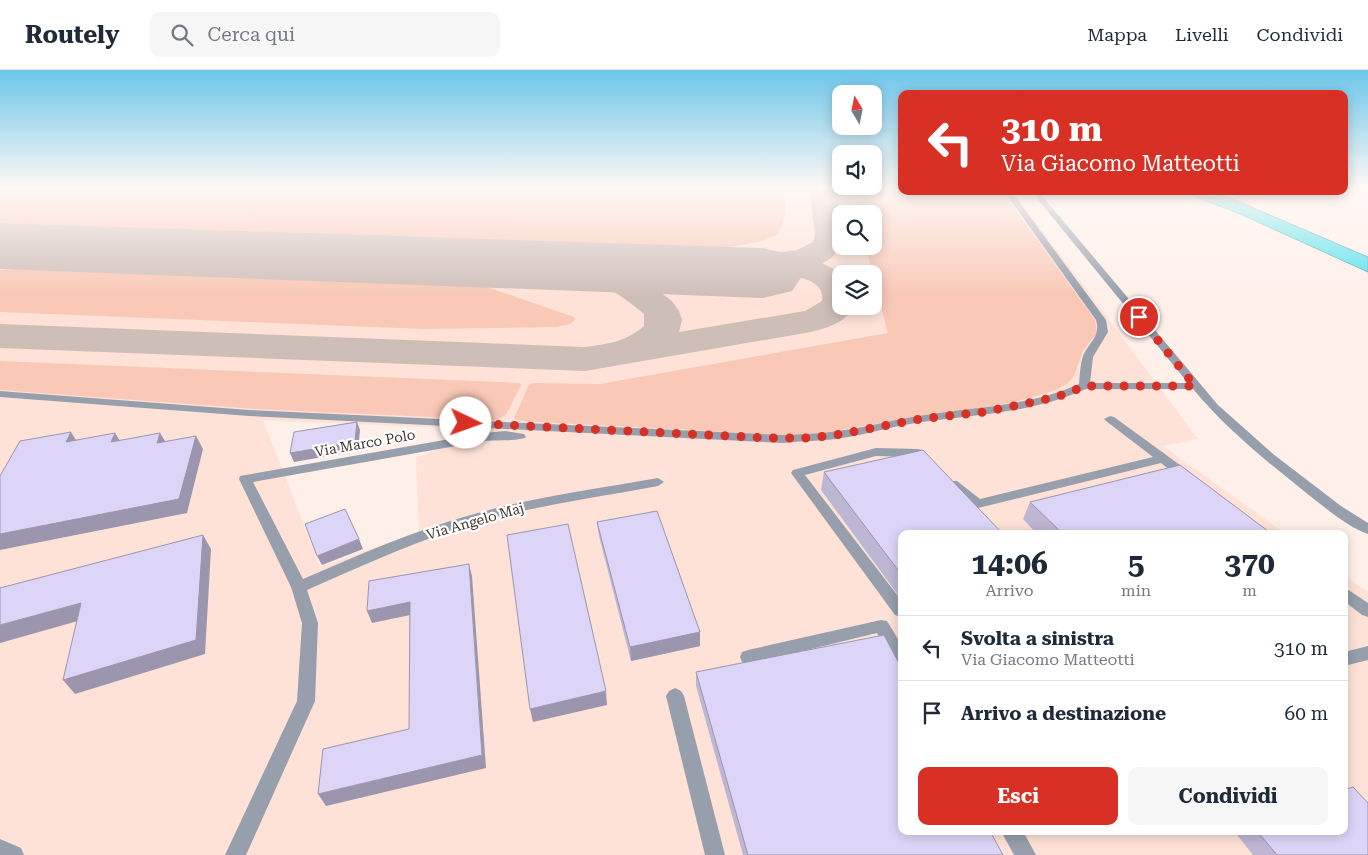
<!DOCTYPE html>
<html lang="it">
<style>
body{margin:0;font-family:"Roboto Serif",serif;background:#f6f6f7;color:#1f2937;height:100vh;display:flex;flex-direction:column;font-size:19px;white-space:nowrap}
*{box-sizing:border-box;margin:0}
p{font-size:16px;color:#747a83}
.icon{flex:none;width:28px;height:28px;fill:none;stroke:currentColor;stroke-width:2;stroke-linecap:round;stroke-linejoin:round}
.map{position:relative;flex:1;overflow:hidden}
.side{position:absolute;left:898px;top:460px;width:450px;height:305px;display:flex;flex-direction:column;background:#fff;border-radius:10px;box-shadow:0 2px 12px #0003}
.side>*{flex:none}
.top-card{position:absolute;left:898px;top:20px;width:450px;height:105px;border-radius:10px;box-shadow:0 2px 12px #0003;background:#d93025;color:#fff;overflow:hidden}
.needle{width:32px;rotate:350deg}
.buttons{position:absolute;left:832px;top:15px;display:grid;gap:10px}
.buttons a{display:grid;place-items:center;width:50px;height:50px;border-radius:10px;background:#fff;box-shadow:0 2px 12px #0003;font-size:25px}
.pin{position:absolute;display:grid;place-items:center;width:42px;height:42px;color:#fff;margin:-21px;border:2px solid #fff;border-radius:50%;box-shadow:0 1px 5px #0007}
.me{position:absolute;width:55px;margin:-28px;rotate:93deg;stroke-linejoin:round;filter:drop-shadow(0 0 4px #0008)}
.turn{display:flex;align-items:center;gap:18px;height:105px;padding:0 20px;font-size:22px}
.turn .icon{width:65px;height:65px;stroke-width:2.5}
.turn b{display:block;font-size:35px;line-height:42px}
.eta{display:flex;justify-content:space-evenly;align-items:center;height:85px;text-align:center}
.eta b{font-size:30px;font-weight:700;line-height:35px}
.cta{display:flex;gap:10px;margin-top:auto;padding:10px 20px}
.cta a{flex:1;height:58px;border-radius:10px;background:#d93025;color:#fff;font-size:20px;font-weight:700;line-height:58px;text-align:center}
.cta a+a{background:#f6f6f7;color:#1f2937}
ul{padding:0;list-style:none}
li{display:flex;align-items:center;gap:15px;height:65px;padding:0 20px;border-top:1px solid #e0e1e3}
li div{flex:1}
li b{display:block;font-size:19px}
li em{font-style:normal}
header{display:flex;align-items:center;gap:30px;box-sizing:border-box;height:70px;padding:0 25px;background:#fff;border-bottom:1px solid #e0e1e3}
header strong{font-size:24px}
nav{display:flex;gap:28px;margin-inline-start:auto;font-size:18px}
.search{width:350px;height:45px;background:#f6f6f7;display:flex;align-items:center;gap:12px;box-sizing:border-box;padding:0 18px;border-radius:10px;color:#747a83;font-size:19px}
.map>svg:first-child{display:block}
.built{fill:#fee2d7;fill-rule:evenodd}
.green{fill:#f9c8b6}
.water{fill:#52e2ee;stroke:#4daeb4}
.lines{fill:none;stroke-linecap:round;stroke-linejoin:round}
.taxiway{fill:#cebeb8;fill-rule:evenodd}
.runway{fill:#cebeb8;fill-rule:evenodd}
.minor{fill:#979eac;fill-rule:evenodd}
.wall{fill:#beb7d4}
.shaded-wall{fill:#9b95ad}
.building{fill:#ddd5f7;stroke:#9b95ad}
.route{stroke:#d93025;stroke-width:9;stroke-dasharray:0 16.2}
.labels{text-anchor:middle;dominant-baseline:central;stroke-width:4.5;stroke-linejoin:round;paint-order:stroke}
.street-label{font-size:14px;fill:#42342e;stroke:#fff}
</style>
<header>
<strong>Routely</strong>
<div class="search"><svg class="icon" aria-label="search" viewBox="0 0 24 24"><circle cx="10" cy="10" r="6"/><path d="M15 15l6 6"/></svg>Cerca qui</div>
<nav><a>Mappa</a><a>Livelli</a><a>Condividi</a></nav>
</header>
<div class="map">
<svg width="1368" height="785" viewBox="0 0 1368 785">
<rect width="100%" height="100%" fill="#ffefe9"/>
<path class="built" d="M0,117H901V121H1013L1198,369L1163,376L1286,464H901V761H1344V505L1368,522V785H0ZM841,144H874V176H841ZM841,204H874V236H841ZM263,350H264L486,360L416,388L419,462L320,497Z"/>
<path class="green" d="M0,117H777C791,129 786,150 778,164L763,171L724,178L0,153Z
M853,117H901V121H1002L1095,250L1097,263L1083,281L1074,306L1068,313L1056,320L1015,332L974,339L927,345L822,363L786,365L520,351L514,348L529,315L533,313L600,314L888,263L867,183H872L871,176H874V144H861Z
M50,199L484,216L574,247L575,250L570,254L556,257L425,259L0,242V200Z
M0,291L520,313L521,315L506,345L496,350L256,339L0,320Z"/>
<path class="water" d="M1181,121H1214L1368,187V202L1240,144Z"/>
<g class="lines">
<path class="taxiway" d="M809,117H835C841,143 853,181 822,193L843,204H841V236H855C844,253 830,257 811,262L585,301L0,278V254L585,277C607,274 626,272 644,256V244C616,220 601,213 566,204L562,197L566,190L578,187L599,192L601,188L613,185L731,189L797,180L813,172L815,163ZM761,205C778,204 827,204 822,231L805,241L679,262L682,250L679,241L672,231L638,206L713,209Z
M69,170L80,172L85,179L80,186L69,188L0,191V173Z"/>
<path class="runway" d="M0,153L763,178L792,185L804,203L792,221L763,228L0,199Z"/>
<path class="minor" d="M1004,121H1011L1106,250L1108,262L1093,287L1090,313H1188L1031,121H1038L1218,335L1273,384L1341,436L1368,453V464C1349,458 1326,438 1310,426C1269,393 1227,360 1193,319H1086C1035,342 977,345 922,352C893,356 865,365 836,369C819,371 801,371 783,373L249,346L0,327V321L249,340L783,365C801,364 819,364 836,361C864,358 891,350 919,346C972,337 1028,337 1079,314C1080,305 1080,295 1083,286C1089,272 1101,267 1096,250Z
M1110,346L1114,347L1191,403L1192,406L1191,409H1181L1161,393L978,438L973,437L946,414L947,411H957L980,429L1153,387L1106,351L1104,349Z
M505,361L524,364L526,367C522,371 493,370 484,371L253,412L303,509C359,485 415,460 474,444C534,427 596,419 658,408L664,412L658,416C599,427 539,435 482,451C422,468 364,495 307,520L318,553L315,631L246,785H225L297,631L302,553L291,517L239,409L240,406L484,363Z
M876,378L918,379L922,380L929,387L923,391L915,387L876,386L805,405L901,530V547L895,545L791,403L793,400Z
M1344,517L1368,533V547L1362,545L1344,531Z
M881,550L887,551L901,574V595L895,593L877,563L748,594L742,592L740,587L742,582L748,580Z
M1368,576V590L1344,596V582Z
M675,618L681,621L684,626L725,785H705L666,626L669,621Z
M1001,761H1023L1036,785H1014Z
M0,769L21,778L24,785H0Z"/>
</g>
<path class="wall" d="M824,402L901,464V529L821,420Z
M1030,432L1272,464H1037L1023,449Z
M597,452L700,576L631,591L599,466Z
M696,602L1003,785H743L696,616Z
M1234,761H1344L1368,785H1253Z"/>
<path class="shaded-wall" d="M357,352L360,360L358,381L294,392L290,383Z
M71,362L79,375L66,372Z
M115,363L123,376L111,372Z
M160,363L168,376L157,373Z
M196,366L203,379L187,443L0,480V464Z
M203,465L211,479L205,584L75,624L63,610Z
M359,469L363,479L322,495L317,486Z
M469,494L472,506L486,698L326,736L318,724L482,685Z
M410,532L415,544L372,553L367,541Z
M81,533L92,547L0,573V555Z
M700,562V576L631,591L630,577Z
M606,621L607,635L533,652L530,639Z"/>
<path class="building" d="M357,352L355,372L290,383L294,362Z
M71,362L66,372L115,363L111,372L160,363L157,373L196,366L179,429L0,464V406L20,371Z
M923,380L1003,464H901V504L824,402Z
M1180,395L1272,464H1063L1030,432Z
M345,439L359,469L317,486L305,454Z
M657,441L700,562L630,577L597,452Z
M568,454L606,621L530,639L507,465Z
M203,465L196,570L63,610L81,533L0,555V518Z
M469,494L482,685L318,724L323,679L409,659L410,532L367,541L369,511Z
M884,565L901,597V761H990L1003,785H748L696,602Z
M1353,717L1368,733V785H1277L1257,761H1344V720Z"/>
<linearGradient id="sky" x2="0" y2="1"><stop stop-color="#6cc6ea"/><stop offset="0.52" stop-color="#fff8f5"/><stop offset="1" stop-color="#fff8f5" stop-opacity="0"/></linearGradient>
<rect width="1368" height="227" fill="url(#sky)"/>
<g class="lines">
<path class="route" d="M466,353L769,368H808L836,365L920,349L984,342L1043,330L1066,324L1084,316H1195L1139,247"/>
</g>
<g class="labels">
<g class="street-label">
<text transform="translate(365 373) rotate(-10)">Via Marco Polo</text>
<text transform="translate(475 451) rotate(-16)">Via Angelo Maj</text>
</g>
</g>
</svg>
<div class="buttons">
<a><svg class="needle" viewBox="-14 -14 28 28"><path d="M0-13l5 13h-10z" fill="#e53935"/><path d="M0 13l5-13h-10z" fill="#747a83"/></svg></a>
<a><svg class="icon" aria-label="sound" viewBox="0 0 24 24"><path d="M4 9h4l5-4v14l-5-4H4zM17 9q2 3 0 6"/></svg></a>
<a><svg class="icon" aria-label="search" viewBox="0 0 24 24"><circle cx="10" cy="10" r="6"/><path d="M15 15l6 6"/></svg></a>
<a><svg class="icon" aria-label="layers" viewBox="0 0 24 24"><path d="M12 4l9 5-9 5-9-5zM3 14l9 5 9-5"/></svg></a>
</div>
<div class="pin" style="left:1139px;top:247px;background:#d93025"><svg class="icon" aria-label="arrive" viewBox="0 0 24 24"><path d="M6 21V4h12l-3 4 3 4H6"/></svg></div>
<svg class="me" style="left:466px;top:353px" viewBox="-20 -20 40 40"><circle r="19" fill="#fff"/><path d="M0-13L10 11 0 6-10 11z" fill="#d93025"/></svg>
<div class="top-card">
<div class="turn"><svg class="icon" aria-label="left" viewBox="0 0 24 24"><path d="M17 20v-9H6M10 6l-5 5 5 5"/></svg><div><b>310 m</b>Via Giacomo Matteotti</div></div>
</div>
<section class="side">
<div class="eta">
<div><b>14:06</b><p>Arrivo</p></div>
<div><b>5</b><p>min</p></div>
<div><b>370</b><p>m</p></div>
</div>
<ul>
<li><svg class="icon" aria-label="left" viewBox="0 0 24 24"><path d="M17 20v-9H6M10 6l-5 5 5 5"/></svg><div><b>Svolta a sinistra</b><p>Via Giacomo Matteotti</p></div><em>310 m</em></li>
<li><svg class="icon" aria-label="arrive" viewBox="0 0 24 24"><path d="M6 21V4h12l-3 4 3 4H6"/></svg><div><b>Arrivo a destinazione</b></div><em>60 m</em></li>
</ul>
<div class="cta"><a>Esci</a><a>Condividi</a></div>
</section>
</div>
